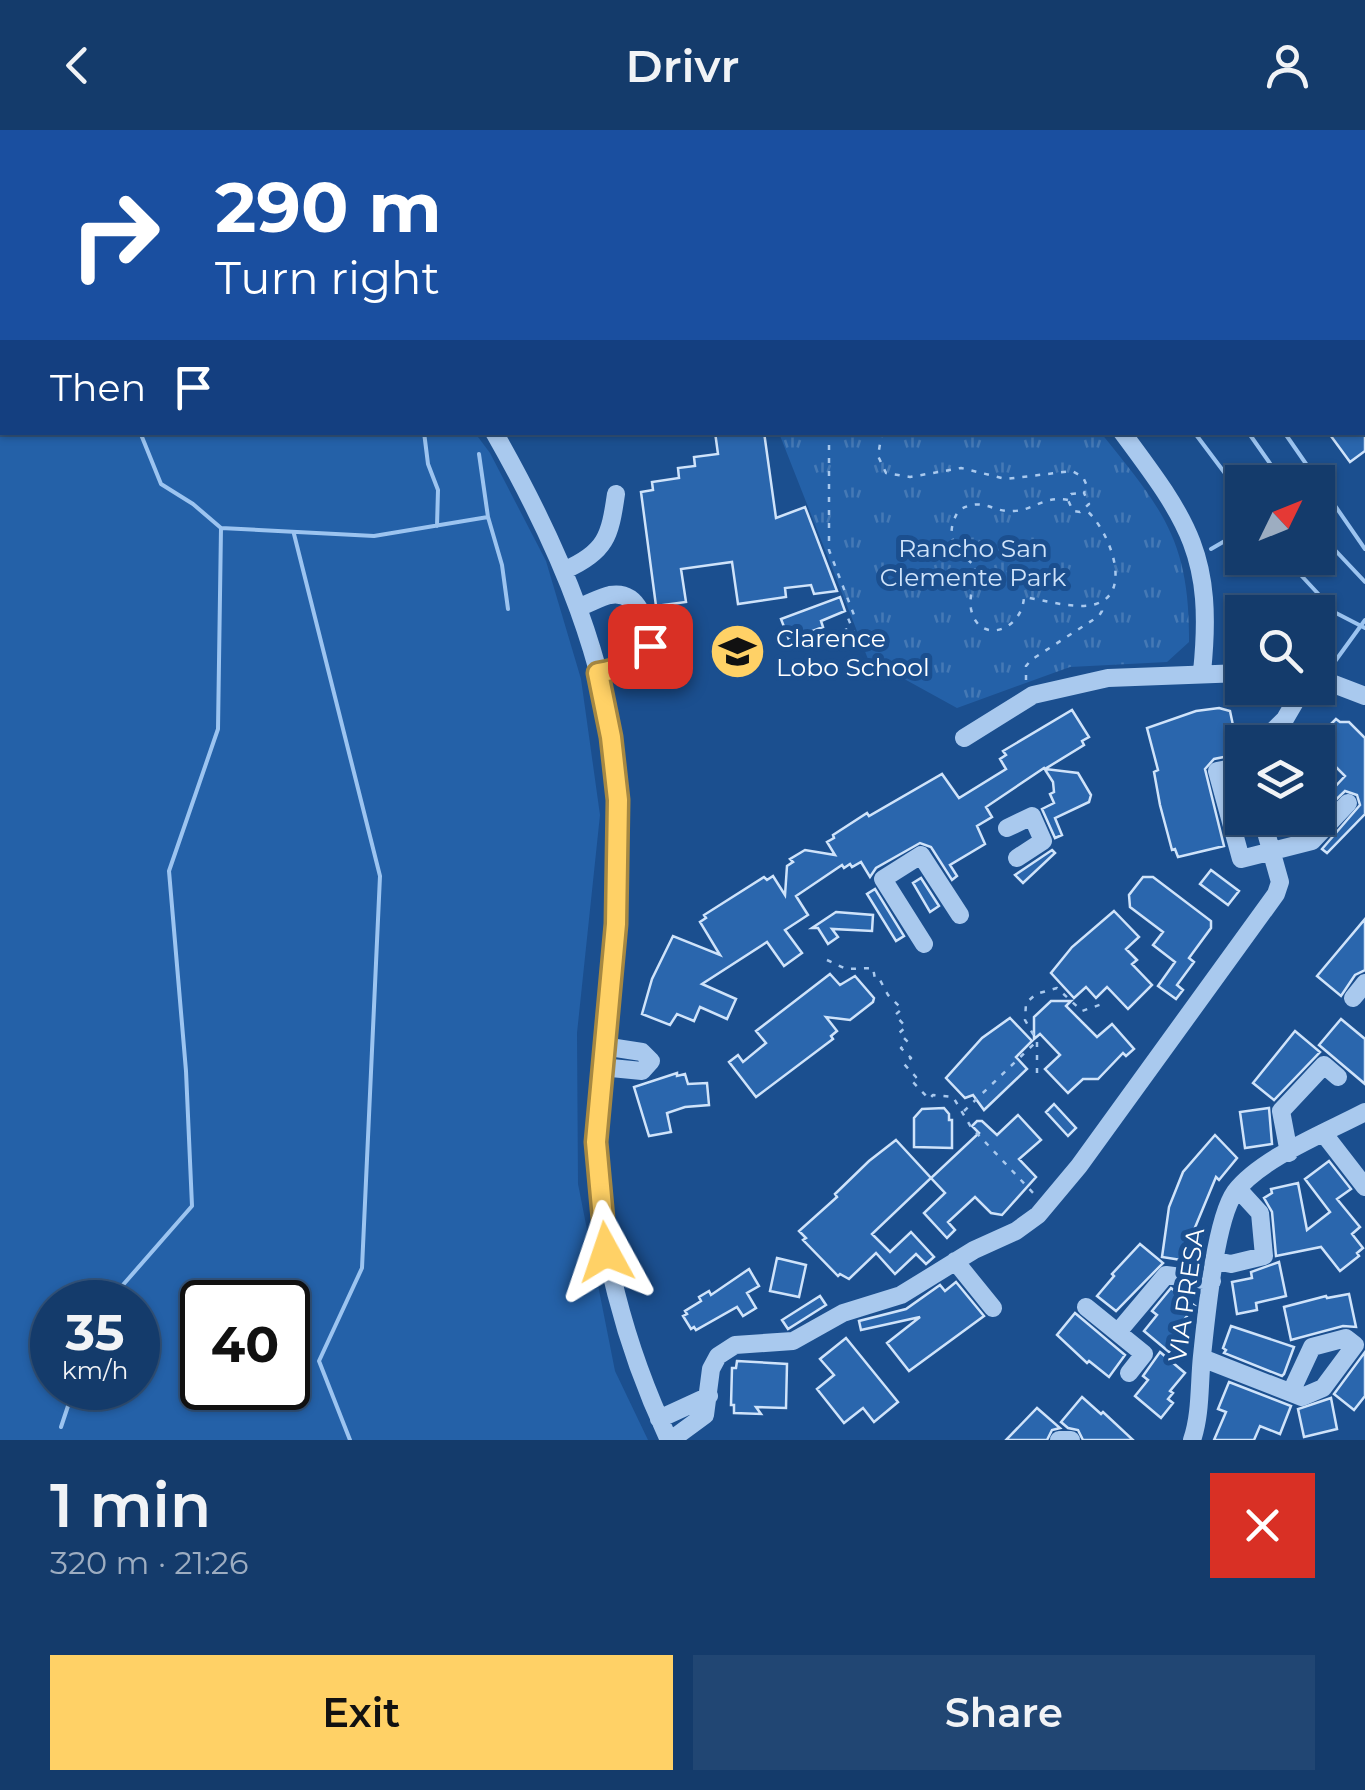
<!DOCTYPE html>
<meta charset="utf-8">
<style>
body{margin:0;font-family:Montserrat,sans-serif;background:#214673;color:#f1f3f6;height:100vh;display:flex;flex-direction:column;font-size:38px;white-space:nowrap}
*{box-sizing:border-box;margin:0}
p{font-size:32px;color:#9dadc1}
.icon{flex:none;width:55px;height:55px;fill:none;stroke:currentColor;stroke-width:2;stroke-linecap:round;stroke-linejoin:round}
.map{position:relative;height:1310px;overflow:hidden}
.side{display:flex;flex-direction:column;background:#143b6b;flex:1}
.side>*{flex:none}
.top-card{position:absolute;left:0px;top:0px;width:1365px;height:305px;box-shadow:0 2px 8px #0004,0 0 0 2px #33557e;background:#1a4fa0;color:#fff;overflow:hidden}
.needle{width:65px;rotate:47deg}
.fabs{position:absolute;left:1225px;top:335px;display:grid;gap:20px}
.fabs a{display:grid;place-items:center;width:110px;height:110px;border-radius:0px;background:#143b6b;box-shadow:0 2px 8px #0004,0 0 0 2px #33557e;font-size:50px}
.speed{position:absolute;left:30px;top:1150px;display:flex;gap:20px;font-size:50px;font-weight:700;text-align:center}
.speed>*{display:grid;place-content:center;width:130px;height:130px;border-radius:50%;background:#143b6b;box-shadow:0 2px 8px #0004,0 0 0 2px #33557e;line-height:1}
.speed small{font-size:25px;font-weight:400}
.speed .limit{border:5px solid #111;border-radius:15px;background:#fff;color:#111}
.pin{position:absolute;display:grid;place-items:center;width:85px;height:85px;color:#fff;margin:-42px;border-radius:20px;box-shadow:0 5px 15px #0006}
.me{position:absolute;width:110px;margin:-55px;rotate:355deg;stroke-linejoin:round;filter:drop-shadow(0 0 8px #0008)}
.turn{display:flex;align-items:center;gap:35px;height:210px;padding:0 50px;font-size:45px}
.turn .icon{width:130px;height:130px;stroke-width:2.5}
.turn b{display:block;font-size:70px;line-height:85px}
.then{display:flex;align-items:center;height:95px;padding:0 50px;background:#0003;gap:20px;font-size:38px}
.round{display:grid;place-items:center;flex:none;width:105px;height:105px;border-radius:0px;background:#214673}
.summary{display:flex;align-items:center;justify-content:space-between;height:170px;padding:0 50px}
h1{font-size:60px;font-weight:600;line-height:75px}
.primary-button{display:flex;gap:20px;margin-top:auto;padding:20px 50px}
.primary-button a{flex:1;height:115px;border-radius:0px;background:#ffd166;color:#111;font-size:40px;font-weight:600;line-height:115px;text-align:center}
.primary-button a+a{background:#214673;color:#f1f3f6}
header{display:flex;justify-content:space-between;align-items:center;height:130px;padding:0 50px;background:#143b6b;font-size:45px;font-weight:600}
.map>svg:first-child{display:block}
.green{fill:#2461a8;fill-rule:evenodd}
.park{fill:url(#park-tufts)}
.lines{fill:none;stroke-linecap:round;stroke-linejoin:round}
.stream{stroke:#9cc4f0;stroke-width:4}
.building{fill:#2a66ad;stroke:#cfe3fa;stroke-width:2.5}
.path{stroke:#a9c9ee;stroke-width:2.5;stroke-dasharray:5 8;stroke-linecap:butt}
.minor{stroke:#a9c9ee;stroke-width:18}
.route-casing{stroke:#a68842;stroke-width:25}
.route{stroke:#ffd166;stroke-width:18}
.labels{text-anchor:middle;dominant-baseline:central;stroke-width:10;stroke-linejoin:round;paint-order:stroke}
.park-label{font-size:25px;fill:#cfe3fa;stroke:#1b4f8f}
.poi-label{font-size:25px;fill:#fff;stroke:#1b4f8f;text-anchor:start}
.street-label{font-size:25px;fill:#fff;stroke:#1b4f8f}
</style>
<header><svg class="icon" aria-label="back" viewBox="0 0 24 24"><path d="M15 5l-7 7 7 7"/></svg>Drivr<svg class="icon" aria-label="person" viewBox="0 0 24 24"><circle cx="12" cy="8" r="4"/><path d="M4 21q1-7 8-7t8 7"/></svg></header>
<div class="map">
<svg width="1365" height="1310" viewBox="0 0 1365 1310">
<defs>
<pattern id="park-tufts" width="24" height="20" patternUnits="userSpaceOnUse" patternTransform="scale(2.5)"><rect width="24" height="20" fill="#2461a8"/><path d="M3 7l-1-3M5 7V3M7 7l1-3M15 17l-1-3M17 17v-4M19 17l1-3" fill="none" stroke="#4579b5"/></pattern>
</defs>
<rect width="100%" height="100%" fill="#1b4f8f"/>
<path class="green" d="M0,0L296,2H2V302L475,303L490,323L546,431L581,549L600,685L577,903L578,1054L615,1241L648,1310H0ZM52,1172H138V1258H52ZM202,1172H288V1258H202Z"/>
<path class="park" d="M779,303H1101C1162,379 1190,410 1189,512L1167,532L1070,537L957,578L868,529Z"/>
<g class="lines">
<path class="stream" d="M69,0V2
M997,0L998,2
M1012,0L1013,2
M959,2V0
M1076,2L1077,0
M140,302L161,354L193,374L221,398L374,406L488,387
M424,302L428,334L438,360L437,396
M1194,302L1242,366
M1248,302L1283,352
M1284,302L1365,419
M479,324L488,387L502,435L508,479
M1318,402L1365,452
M294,404L380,746L362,1138L319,1231L350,1310
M1211,419L1242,401
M1285,428L1336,483L1365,498
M1328,533L1336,530L1365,490
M108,1172L192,1076L186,941L169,741L218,599L221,398
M61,1297L74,1258"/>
</g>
<path class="building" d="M715,302H764L776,388L805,377L837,461L814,464L811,455L785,458L786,467L738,474L732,432L681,439L686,472L656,476L641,362L653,360L652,352L679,348L678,338L695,336L694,327L718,324Z
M1328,302H1365V321L1350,332Z
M840,467L845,481L821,491L823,497L789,510L781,489Z
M1219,578L1230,581L1239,624L1214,629L1205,639L1224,716L1178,727L1175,719L1172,720L1160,675L1154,642L1158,640L1147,598L1196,581Z
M1072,580L1089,607L1082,611L1084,615L1045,639L1078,643L1091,665L1089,672L1055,688L1062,705L1055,708L1042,679L1054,673L1050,664L1054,662L1053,652L1044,638L986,677L992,687L977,696L985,714L950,735L957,746L952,750L931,717L920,713L876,738L870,747L861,732L852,737L850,734L844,738L842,735L796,766L808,785L785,800L802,823L784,836L767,812L702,854L736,869L727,889L700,877L694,891L677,884L670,895L642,884L652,849L673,806L720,825L700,792L706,788L704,785L764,747L767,750L773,746L785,765L787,736L793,732L790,729L805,720L835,725L827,712L834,708L833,705L867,683L869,686L942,644L959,668L1006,639L1000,629L1006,625L1003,621Z
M1336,589L1340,592H1349L1365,608V684L1327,723L1322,719L1360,675L1357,665L1345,661L1318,687V675L1345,646L1318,619L1315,610Z
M1052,720L1055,723L1023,753L1015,745Z
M1211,740L1239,761L1228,775L1200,754Z
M1143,747H1153L1211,791V798L1189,828L1194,832L1177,855L1183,860L1176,869L1158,856L1175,832L1153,815L1163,802L1130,777L1129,765Z
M921,748L939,776L930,782L913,753Z
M875,759L904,806L896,811L867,764Z
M1114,781L1139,807L1126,819L1137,830L1132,834L1152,855L1128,879L1107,857L1096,868L1086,857L1074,868L1051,843L1072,817Z
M836,782L873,785L872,801L832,799L838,807L828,814L818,798H812Z
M1365,789V840L1355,845L1341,866L1317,846Z
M830,844L840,855L855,846L874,868L873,872L850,890L826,887L837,901L831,906L833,909L756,967L729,932L738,925L743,932L766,913L756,901Z
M1051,871H1071L1066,876L1097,907L1112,894L1134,919L1126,926L1123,923L1098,949H1083L1068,963L1045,939L1060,925L1040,904L1034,909V887Z
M1010,888L1032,911L1016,927L1027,939L984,980L973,965L965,968L946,948L982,908Z
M1341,889L1365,909V954L1319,915Z
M1295,901L1320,922L1274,970L1253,953Z
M677,943V946L685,944L688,954L707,953L709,975L685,977L667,983L671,1002L649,1006L634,957Z
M1054,974L1076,998L1068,1006L1046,982Z
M944,978L949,984V990H952V1018L914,1017V988L922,979Z
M1269,978L1272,1014L1245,1018L1240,982Z
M1018,985L1041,1010L1019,1029L1036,1047L1002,1085L991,1083L975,1067L948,1092L955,1100L947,1108L924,1083L945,1063L931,1048L979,1003L972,996L977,991H982L997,1005Z
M1215,1005L1237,1028L1219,1050L1216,1047L1194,1100L1203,1101L1198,1127L1195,1126L1194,1132L1162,1127L1169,1077L1183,1042Z
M896,1010L931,1048L872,1104L890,1122L911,1102L934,1127L926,1134L916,1124L895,1144L876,1123L849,1149L840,1144L838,1146L803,1110L806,1108L799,1101L837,1067L835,1064L869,1031Z
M1329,1031L1351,1059L1337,1069L1360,1097L1352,1104L1363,1118L1357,1123L1359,1126L1340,1141L1321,1117L1276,1126L1272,1082L1264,1068L1272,1063L1271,1059L1298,1053L1307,1100L1330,1082L1305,1049Z
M1140,1114L1163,1133L1116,1181L1097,1166L1114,1146L1112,1144Z
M777,1128L806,1135L799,1167L770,1161Z
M1279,1132L1286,1166L1256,1173L1257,1180L1237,1184L1232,1152L1252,1148L1251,1142Z
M749,1139L759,1156L747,1163L756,1178L743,1186L737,1177L696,1200L694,1197L691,1199L683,1186L687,1184L685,1181L701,1171L699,1167L709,1161L711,1165Z
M956,1152L984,1186L909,1241L887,1213L920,1187L861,1200L859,1191L906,1179L940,1155L945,1161Z
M1171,1158L1195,1176L1180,1195L1176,1203L1181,1207L1169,1222L1144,1201L1157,1185L1152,1181Z
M1349,1164L1356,1197L1343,1196L1291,1210L1284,1177L1326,1166L1327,1168Z
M820,1166L826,1175L788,1199L782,1190Z
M1075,1183L1125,1225L1109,1247L1089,1231L1087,1233L1057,1205Z
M1231,1196L1294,1217L1284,1244L1282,1246L1224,1223L1226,1220L1223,1218Z
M846,1208L898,1272L874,1292L863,1278L844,1293L817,1259L834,1245L820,1229Z
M1160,1222L1185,1243L1170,1261L1173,1263L1168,1269L1173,1273L1161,1288L1135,1266L1148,1250L1143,1246Z
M1365,1222V1266L1354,1280L1334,1264Z
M737,1231L787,1234L786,1278L756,1277L761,1284L734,1283V1275H731L732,1238H736Z
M1229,1252L1291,1276L1280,1304L1260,1296L1254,1310H1214L1226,1282L1218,1279Z
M1082,1267L1101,1284L1103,1282L1133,1310H1083L1078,1300L1068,1298L1061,1292Z
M1331,1268L1337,1299L1304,1307L1298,1279Z
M1037,1278L1060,1298L1052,1300L1047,1310H1006Z"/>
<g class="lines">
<path class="path" d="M829,302V420L854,485L848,488L857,510L851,512L843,491
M882,302L878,326L886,343L910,347L961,338L1006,349L1072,341L1083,347L1087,356L1084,363L1089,374L1080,382L1073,381L1068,370L1071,364L1084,363
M1068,370C1046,365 1034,380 1014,381C991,383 985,366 959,380C943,406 955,419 976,437C974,450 969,466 971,479C978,515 1022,502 1024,467C1044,470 1076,480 1096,474C1135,462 1107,397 1086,380
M1026,550V536L1031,530L1099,486L1102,481L1099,474
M827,830L846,839L873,838L875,849L880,850L888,865L902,879L895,885L906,897L899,903L908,912L901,918L911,928L904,934L916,947L911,950L929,969L933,965L953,967L971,997L1035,1065
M1037,943V911L1025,890L1026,873L1036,864L1057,858L1082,881L1105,873
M964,981L1037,911"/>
<path class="minor" d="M319,0L320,2
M625,0L631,2
M835,0L872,2
M537,2L539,0
M797,2L811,0
M905,2L910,0
M1196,2V0
M1320,2L1321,0
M1362,179L1365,176
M1362,246L1365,250
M494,302C559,416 613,539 619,672C621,726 618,783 612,838C606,895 596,953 596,1011C596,1112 626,1219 669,1310
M1122,302C1189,392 1214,426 1202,542
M565,440C606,422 610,406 616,364
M579,477C589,474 600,467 610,465C640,460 647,494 649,516C635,534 620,539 598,543
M1318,548L1365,566
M964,608L1033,565L1108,548L1242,543
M1262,612L1285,589L1303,558
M1242,636L1217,641L1241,729L1312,711L1348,673
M1007,698L1032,686L1043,711L1017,728
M924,814L883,749L921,725L960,785
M1353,868L1365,853
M601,937L642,941L651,931L642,922L603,916
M1324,1004L1365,1057
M1289,1023L1281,981L1324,935L1338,947
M955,1131L993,1178
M1216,1131L1231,1134L1264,1126L1260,1083L1238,1059
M1086,1177L1144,1224L1129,1243
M1118,1202L1166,1145L1212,1151
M1202,1228L1302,1267L1323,1258L1355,1215L1346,1208L1312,1217L1291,1262
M659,1289L709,1266
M671,1310L705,1285L711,1239L718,1226L735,1215L793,1211L843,1183L901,1165L974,1120L1016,1101L1038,1085L1079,1036L1276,764L1280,752L1262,688
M1059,1310H1071
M1192,1310C1201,1284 1199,1254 1202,1226C1206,1189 1215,1090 1235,1062C1261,1028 1327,1002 1365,982"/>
</g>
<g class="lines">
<defs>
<path id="route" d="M606,1122L596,1012L616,794L618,670L611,607L598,543C620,539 635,534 650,516"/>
</defs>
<use href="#route" class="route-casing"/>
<use href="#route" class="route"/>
</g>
<defs>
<symbol id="school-disc" viewBox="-11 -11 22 22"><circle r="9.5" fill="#ffd166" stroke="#1b4f8f"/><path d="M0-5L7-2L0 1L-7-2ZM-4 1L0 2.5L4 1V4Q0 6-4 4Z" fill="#111"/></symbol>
</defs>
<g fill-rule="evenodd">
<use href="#school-disc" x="706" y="490" width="63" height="63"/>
</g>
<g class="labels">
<g class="park-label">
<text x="973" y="418">Rancho San<tspan x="973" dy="29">Clemente Park</tspan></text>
</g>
<g class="poi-label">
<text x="776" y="508">Clarence<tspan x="776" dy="29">Lobo School</tspan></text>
</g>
<g class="street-label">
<text transform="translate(1186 1165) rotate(-82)">VIA PRESA</text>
</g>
</g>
</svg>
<div class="fabs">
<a><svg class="needle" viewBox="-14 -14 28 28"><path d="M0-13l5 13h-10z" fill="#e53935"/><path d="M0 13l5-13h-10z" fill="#9dadc1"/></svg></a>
<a><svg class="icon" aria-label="search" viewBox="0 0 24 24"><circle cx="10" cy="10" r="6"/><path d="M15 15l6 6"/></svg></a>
<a><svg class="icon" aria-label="layers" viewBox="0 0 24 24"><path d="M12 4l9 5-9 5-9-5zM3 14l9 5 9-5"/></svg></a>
</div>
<div class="speed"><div>35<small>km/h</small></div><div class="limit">40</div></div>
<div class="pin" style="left:650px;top:516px;background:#d93025"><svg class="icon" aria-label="arrive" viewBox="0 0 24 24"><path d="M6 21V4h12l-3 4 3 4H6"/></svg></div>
<svg class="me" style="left:606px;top:1122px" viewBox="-20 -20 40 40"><path d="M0-17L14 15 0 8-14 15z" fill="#ffd166" stroke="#fff" stroke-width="4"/></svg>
<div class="top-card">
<div class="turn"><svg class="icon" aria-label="right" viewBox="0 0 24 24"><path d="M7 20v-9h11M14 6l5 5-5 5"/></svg><div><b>290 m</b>Turn right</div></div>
<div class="then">Then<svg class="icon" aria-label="arrive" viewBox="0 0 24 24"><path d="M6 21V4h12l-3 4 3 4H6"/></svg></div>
</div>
</div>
<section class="side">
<div class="summary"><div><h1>1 min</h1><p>320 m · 21:26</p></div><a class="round" style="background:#d93025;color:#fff"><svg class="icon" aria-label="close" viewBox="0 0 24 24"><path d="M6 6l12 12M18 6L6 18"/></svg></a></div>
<div class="primary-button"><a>Exit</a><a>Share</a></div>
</section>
